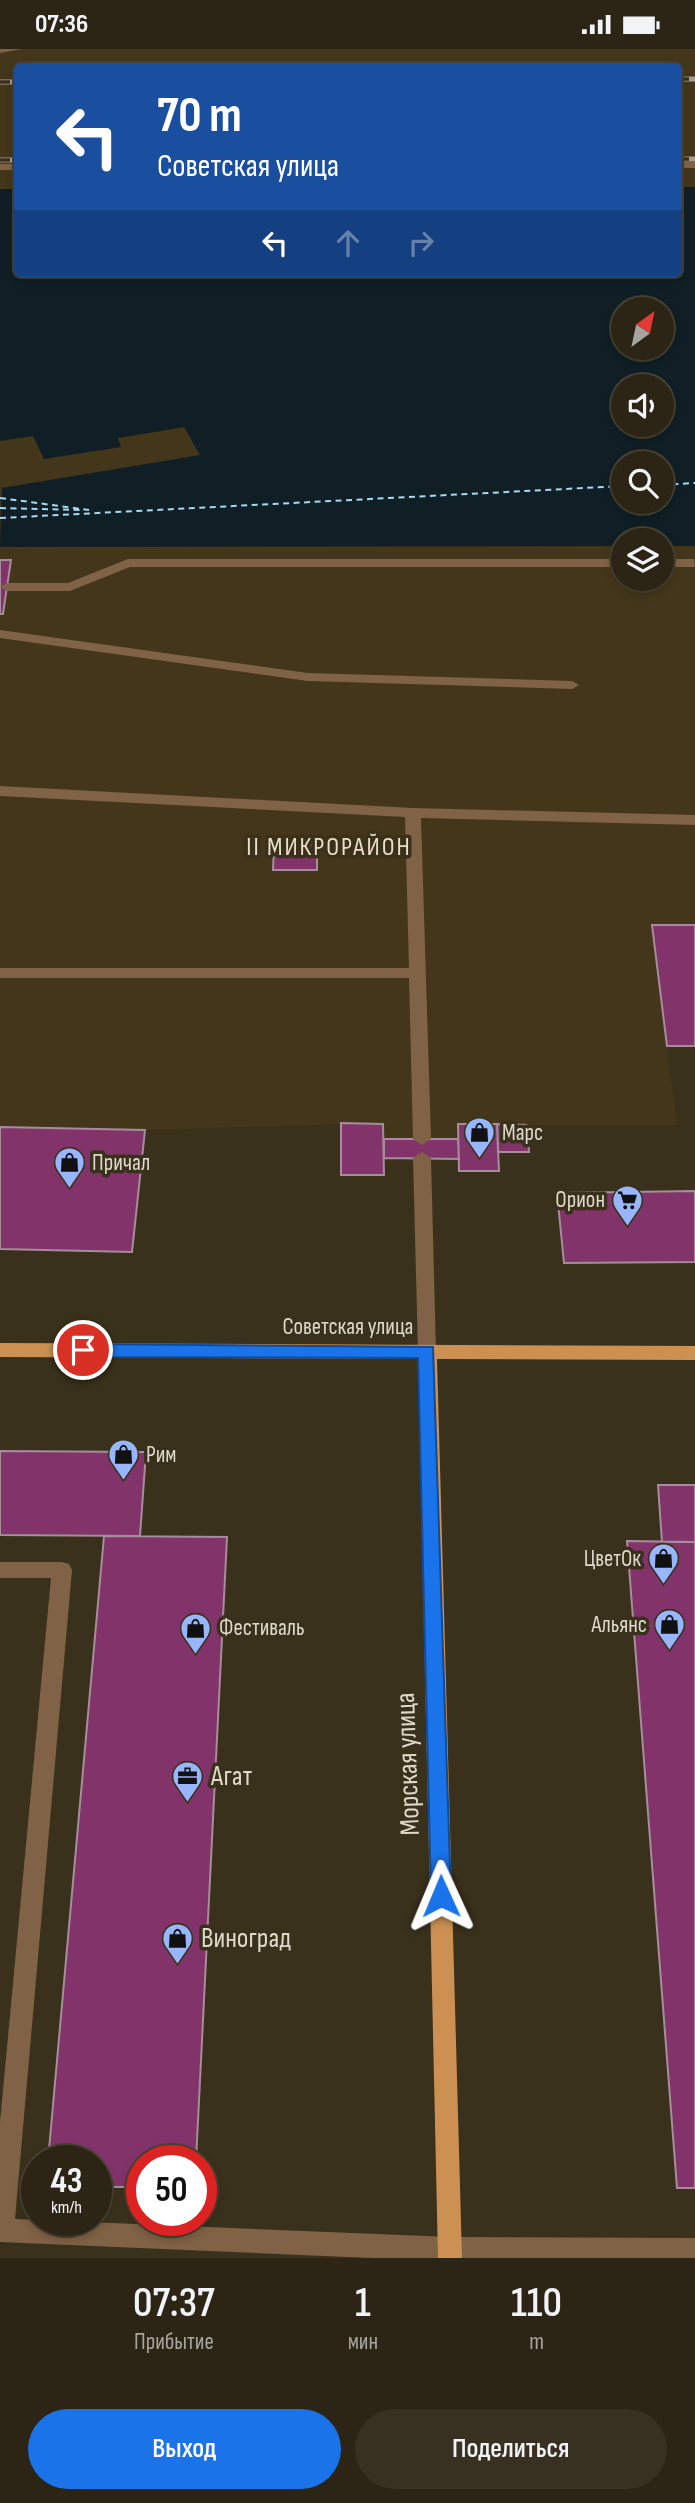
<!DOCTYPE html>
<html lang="ru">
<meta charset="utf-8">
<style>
body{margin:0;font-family:"Sofia Sans Condensed",sans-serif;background:#383122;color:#f1f3f6;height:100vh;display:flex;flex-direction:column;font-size:26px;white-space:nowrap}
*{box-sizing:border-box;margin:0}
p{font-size:23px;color:#a6a5a0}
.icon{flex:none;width:38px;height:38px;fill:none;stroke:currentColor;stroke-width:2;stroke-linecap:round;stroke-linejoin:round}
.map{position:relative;height:2209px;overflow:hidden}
.panel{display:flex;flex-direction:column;background:#2c2515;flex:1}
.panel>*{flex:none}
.hud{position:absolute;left:14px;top:14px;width:668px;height:214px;border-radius:7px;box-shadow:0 4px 10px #0003,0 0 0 2px #484234;background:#1a4fa0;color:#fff;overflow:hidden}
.needle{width:46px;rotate:33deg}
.controls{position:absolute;left:611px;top:248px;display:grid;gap:14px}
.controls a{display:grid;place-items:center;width:63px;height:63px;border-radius:50%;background:#2c2515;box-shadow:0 4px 10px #0003,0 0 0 2px #484234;font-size:35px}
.speed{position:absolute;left:21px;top:2096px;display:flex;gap:14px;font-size:35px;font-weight:700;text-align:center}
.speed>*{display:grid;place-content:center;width:91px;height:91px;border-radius:50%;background:#2c2515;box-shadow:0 4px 10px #0003,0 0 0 2px #484234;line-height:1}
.speed small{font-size:18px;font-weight:400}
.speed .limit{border:10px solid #d22;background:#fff;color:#111}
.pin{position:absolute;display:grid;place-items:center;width:60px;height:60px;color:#fff;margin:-30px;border:4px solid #fff;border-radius:50%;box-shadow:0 2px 7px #0007}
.me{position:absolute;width:77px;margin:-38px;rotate:359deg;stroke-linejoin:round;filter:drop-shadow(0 0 5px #0008)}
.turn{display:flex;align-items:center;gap:24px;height:147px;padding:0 28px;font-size:32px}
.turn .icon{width:91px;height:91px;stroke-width:2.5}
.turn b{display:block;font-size:49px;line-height:60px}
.lanes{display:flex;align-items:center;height:66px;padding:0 28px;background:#0003;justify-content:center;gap:35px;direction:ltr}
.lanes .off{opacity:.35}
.eta{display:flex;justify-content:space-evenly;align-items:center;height:119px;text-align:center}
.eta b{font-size:42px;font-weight:600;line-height:49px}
.primary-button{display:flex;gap:14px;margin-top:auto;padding:14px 28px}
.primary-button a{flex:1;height:80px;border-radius:42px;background:#1a73e8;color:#fff;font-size:28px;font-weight:600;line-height:80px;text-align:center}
.primary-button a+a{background:#383122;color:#f1f3f6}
.status{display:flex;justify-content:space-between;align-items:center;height:49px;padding:0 35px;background:#2c2515;direction:ltr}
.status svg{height:19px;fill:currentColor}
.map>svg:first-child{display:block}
.built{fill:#43361a}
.water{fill:#0f1f25;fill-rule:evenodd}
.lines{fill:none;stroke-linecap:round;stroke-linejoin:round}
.ferry{stroke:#a6daf0;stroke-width:2;stroke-dasharray:6 4.5;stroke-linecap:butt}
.building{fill:#82346a;stroke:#a58d9b;stroke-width:2}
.minor{fill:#806246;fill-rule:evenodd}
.major{fill:#cc9053;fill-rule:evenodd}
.rail-casing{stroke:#a7a090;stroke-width:5}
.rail{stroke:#3a311c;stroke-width:3.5;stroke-dasharray:10;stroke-linecap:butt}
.route{fill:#1a73e8;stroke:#114b97;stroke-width:2}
.labels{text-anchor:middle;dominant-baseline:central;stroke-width:7;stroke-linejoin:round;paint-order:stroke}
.poi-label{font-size:23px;fill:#ded9cc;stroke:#3a311c;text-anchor:start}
.street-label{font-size:23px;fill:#ded9cc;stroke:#3a311c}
.quarter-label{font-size:26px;letter-spacing:2px;fill:#eadec5;stroke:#3a311c}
.near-street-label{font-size:28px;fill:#ded9cc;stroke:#3a311c}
.near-poi-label{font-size:28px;fill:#ded9cc;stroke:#3a311c;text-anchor:start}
</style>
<div class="status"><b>07:36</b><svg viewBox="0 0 49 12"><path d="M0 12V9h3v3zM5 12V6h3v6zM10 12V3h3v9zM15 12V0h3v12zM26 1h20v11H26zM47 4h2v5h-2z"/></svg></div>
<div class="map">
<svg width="695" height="2209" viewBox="0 0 695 2209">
<rect width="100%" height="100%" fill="#3a311c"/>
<path class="built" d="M0,0H695V138H679V18H18L17,140H0Z
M185,378L200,407L2,439L0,450V392L33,387L121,397L118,389Z
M623,497V530H662V497H695V997L667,998L677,1076H528L529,1103H498L499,1122H459V1110L384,1109V1126H341V1075L145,1081L0,1078V498Z"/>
<path class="water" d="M679,138H695V497H662V492H623V497L0,498L2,439L200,406L184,378L118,389L121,398L44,410L33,387L0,392V140H17L18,224H679ZM623,261H662V299H623ZM623,338H662V376H623ZM623,415H662V453H623Z"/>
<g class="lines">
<path class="ferry" d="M662,436L695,434
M0,449L89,461
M0,459L82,461
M0,469L623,437"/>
</g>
<path class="building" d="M0,511H11L3,565H0Z
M274,795H317V821H273Z
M652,876H695V997H667Z
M341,1074L383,1075L384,1126H341Z
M458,1075H497L499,1122H459Z
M497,1075L527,1076L529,1103H498Z
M0,1078L145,1081L132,1203L0,1200Z
M384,1090H458L459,1110L384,1109Z
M695,1142V1213L564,1214L557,1144Z
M0,1402L146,1403L140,1487L0,1486Z
M658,1436H695V1493H662Z
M104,1487L227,1488L196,2112H142V2138H96V2112H48Z
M627,1492L695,1493V2139H677Z"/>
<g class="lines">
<path class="minor" d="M0,0H22L0,4Z
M679,113H695V119H679Z
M0,115H18V121H0Z
M128,510H623V518H130L70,542H7L0,538L7,534H68Z
M662,510H694L695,518H662Z
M0,581L308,624L572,632L579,636L572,640L308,632L0,589Z
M0,737L413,759L695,766V776L421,769L431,1090L422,1096L413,1090L409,929H0V919H409L405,768L0,747Z
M422,1103L431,1109L436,1303L434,1308H420L418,1303L413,1109Z
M0,1513H62L69,1515L72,1521L15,2170L450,2188L695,2189V2209H371L0,2193V2073L51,1529H0Z"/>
<path class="major" d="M0,1294L695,1297V1311L437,1310L462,2209H438L418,1310L0,1308Z"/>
<defs>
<path id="rail" d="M679,30H695
M0,33H18
M679,110H695
M0,111H18"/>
</defs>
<use href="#rail" class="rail-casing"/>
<use href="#rail" class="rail"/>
</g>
<path class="route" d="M83,1295L433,1298L451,1847L448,1854L441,1857L434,1854L431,1847L418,1309L83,1308L75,1301Z"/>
<defs>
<symbol id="shop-pin" viewBox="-11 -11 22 30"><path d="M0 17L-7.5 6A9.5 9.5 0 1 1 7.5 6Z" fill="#97b6fd" stroke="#3a311c"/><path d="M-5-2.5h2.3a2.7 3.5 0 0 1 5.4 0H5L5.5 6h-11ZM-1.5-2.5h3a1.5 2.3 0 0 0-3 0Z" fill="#111"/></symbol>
<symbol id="supermarket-pin" viewBox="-11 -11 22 30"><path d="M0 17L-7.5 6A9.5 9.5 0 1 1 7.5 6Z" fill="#97b6fd" stroke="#3a311c"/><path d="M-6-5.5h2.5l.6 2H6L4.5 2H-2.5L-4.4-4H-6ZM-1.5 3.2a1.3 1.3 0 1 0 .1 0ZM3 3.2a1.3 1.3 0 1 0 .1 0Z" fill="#111"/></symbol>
<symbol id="office-pin" viewBox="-11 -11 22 30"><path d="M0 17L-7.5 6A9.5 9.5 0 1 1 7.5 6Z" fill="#97b6fd" stroke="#3a311c"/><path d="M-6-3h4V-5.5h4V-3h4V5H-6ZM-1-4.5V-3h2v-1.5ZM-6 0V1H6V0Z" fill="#111"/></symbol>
</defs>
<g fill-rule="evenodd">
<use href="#shop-pin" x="462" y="1066" width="35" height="47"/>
<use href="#shop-pin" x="52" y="1096" width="35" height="47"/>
<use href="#supermarket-pin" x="610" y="1134" width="35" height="47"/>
<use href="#shop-pin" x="106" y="1388" width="35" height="47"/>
<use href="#shop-pin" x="646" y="1492" width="35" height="47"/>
<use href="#shop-pin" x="652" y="1558" width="35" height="47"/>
<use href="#shop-pin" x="178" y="1562" width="35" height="47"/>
<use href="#office-pin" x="170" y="1710" width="35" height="47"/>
<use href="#shop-pin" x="160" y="1872" width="35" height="47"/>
</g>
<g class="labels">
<g class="poi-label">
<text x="502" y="1084">Марс</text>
<text x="92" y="1114">Причал</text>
<text x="605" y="1151" text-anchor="end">Орион</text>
<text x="146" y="1406">Рим</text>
<text x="641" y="1510" text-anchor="end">ЦветОк</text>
<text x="647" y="1576" text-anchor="end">Альянс</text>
<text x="219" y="1579">Фестиваль</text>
</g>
<g class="street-label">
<text x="348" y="1278">Советская улица</text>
</g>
<g class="quarter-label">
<text x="329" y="798">II МИКРОРАЙОН</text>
</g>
<g class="near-street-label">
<text transform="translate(408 1715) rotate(-92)">Морская улица</text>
</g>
<g class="near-poi-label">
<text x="211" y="1727">Агат</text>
<text x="201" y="1889">Виноград</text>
</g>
</g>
</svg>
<div class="controls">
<a><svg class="needle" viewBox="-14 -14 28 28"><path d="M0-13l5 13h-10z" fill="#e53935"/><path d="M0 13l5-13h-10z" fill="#a6a5a0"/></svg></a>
<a><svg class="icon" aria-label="sound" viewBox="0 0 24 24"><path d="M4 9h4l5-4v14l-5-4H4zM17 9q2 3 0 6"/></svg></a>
<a><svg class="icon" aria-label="search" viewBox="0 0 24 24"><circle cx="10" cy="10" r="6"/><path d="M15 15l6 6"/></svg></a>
<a><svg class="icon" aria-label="layers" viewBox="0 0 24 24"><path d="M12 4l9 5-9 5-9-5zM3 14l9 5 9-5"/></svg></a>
</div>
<div class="speed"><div>43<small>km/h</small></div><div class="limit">50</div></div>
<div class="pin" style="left:83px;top:1301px;background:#d93025"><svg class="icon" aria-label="arrive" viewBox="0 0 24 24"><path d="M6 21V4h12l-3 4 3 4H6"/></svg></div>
<svg class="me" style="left:441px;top:1847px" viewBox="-20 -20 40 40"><path d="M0-17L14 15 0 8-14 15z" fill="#1a73e8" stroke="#fff" stroke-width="4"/></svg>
<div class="hud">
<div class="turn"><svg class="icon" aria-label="left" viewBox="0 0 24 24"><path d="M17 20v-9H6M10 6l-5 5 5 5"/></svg><div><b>70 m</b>Советская улица</div></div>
<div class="lanes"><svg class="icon" aria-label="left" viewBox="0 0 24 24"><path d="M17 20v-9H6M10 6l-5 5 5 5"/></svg><svg class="icon off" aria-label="ahead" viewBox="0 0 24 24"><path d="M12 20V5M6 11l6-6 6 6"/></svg><svg class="icon off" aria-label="right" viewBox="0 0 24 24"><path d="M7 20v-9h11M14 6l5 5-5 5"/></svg></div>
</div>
</div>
<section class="panel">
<div class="eta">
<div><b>07:37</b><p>Прибытие</p></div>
<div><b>1</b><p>мин</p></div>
<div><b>110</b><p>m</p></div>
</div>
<div class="primary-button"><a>Выход</a><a>Поделиться</a></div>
</section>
